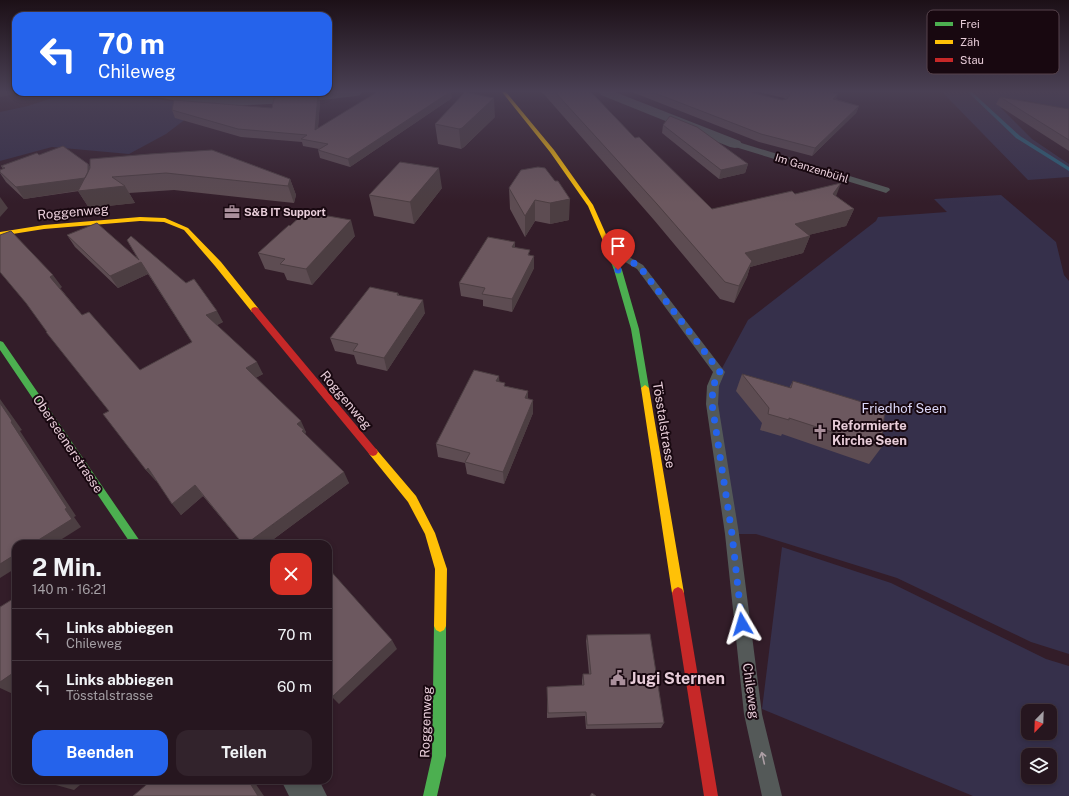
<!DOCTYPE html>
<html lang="de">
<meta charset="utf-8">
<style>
body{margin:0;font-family:"Public Sans",sans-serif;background:#32232c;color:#f1f3f6;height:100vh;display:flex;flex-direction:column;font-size:15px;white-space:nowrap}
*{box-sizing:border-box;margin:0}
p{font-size:13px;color:#a49fa4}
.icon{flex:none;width:22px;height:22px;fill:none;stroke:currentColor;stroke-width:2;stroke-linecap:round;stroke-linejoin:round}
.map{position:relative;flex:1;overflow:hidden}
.side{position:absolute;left:12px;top:540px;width:320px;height:244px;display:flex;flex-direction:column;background:#26161f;border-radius:12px;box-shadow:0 2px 6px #0003,0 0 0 1px #42353d}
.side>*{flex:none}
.guide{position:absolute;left:12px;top:12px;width:320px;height:84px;border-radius:12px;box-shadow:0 2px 6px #0003,0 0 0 1px #42353d;background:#2563eb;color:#fff;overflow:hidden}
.needle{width:26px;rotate:203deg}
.controls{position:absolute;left:1021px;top:704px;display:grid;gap:8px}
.controls a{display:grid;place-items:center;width:36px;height:36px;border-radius:8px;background:#26161f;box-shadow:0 2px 6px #0003,0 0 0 1px #42353d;font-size:20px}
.pin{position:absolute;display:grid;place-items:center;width:34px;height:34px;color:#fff;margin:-41px -17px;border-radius:50% 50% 50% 0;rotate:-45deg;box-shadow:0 0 4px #0007}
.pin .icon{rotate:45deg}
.me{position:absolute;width:44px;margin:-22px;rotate:353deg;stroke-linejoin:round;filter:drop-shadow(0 0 3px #0008)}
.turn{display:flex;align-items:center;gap:14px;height:84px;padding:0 20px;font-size:18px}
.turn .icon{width:52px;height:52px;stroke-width:2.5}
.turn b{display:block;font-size:28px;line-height:34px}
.round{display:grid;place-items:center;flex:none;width:42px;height:42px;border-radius:12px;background:#32232c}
.head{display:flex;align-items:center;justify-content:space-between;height:68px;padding:0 20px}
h1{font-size:24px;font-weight:700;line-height:30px}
.primary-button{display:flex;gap:8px;margin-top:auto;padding:8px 20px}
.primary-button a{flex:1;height:46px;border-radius:12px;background:#2563eb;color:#fff;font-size:16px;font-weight:700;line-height:46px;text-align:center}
.primary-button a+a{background:#32232c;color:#f1f3f6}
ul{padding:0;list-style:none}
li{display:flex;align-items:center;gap:12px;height:52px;padding:0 20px;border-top:1px solid #42353d}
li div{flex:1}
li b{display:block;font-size:15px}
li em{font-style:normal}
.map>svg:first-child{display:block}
.green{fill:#36304b;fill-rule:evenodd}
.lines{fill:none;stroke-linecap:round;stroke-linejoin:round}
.stream{fill:#27657f;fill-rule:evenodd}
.lane{fill:#545958;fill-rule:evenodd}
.street{fill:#545958;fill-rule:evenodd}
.fast{fill:#4caf50;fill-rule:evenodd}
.slow{fill:#ffc107;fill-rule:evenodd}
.jam{fill:#c62828;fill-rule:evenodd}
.wall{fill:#5d4c52}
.shaded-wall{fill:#4c3e42}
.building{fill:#6c585f;stroke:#4c3e42}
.oneway{stroke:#ad9fa5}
.route{stroke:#2563eb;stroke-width:7;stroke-dasharray:0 12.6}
.labels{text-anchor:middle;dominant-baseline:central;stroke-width:4;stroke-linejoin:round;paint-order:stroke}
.far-street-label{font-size:11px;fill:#e8cdd9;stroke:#180810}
.far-poi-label{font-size:11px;font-weight:bold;fill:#e8cdd9;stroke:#180810;text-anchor:start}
.street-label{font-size:13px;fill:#e8cdd9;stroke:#180810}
.park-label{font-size:13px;fill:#dcd9fa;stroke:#180810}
.poi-label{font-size:13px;font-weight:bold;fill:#e8cdd9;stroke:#180810;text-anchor:start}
.near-poi-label{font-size:16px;font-weight:bold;fill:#e8cdd9;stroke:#180810;text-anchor:start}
.key{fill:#180810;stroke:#56434c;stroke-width:1}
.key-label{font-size:11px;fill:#e8cdd9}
</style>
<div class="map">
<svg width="1069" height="796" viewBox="0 0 1069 796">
<rect width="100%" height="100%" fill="#331d29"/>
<path class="green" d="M70,92H124L139,97L204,105L166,134L129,154L52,147L0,161V112L28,106Z
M942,92H1069V110L1024,100L1001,108L1032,139L1069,164V177L1028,180Z
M1001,195L1056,242L1064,275L1069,281V654L1031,642L897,578L756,534H732L712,404L720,372L748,320L876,221L878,217L947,212L934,199Z
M782,547L891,583L1046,659L1069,666V796H973L762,709ZM1028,711H1050V733H1028ZM1028,755H1050V777H1028Z"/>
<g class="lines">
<path class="stream" d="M968,92H972L1020,136L1069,167V171L1016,138Z"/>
<path class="lane" d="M732,142H738L889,188L890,190L886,193L883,192L732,146Z
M610,246L643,265L725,372L719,386L718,404L739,534L762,714L782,796H762L744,714L725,534L706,404L707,386L713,372L637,269L607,251L605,249Z"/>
<path class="street" d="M147,92C183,92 217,98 253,97C287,97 331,87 362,92L360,95L356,96C287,104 217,112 149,95Z
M599,92H615L740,141L742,144L740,147L735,148L730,147L601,95Z
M281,780H319L327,796H289Z"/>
<path class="fast" d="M606,239L609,241L622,270L639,329L649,388L645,391L641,388L631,329L614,270L603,241Z
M0,341L3,342L142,544H131L0,350Z
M440,620L444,622L446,626V756L437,796H423L432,756L434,626L436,622Z"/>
<path class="slow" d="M502,92H506L554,150L593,205L609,241L608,242L606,243L603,241L588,206L550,152Z
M140,217L165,218L188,228L221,262L258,308L259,310L258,312H252L215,266L184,230L164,222L140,221L44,229L0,236V232L44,225Z
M645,385L649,388L684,593L682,597L678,599L674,597L672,593L641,388Z
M373,448L376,449L416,496L435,533L447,569L446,626L444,630L440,632L436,630L434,626L435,569L425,534L408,502L370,455L368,452L370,449Z"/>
<path class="jam" d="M255,307L258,308L376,449L378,452L376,455L373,456L370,455L252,312L251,310L252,308Z
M678,587L682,589L684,593L718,796H704L672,593L674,589Z"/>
</g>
<path class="wall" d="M542,92H591L635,138L712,209L795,194L836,196L854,209L846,226L808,235L810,236L803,253L750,267L747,277L734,303L720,299L654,220Z
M632,92H750L782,100L785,99L784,98L759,92H829L836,99L859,106L856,113L812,156L759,142Z
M1000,97L1069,109V151L996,104Z
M452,98L350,167L320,158L318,150L319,149L303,146L302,142L241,137L175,118L172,110L272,108L320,101L318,129Z
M495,117L464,147L461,149L438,144L435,124Z
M663,125L748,164L745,173L719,179L662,133Z
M39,155L88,164L90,167L290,179L296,195L294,203L174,190L129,193L135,203L89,208L78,191H79L24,199L6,182L0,173V170L3,169L1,166Z
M521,170L569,220L550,224L535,221L525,237L510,209L509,188Z
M442,188L414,224L374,216L369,195Z
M290,226L355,236L312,285L287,280L284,273L265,269L258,253Z
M67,235L138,259L127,240L223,322L217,325L263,374L255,378L306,432L305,433L307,437L349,483L267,544H243L203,496L181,515L156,480V481L146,470L109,411L47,332L29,306L0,272L62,287L60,288L82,315L140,370L192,342L148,274L118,288L75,247Z
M515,242V247L530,255L534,268L512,312L483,306V300L461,296L459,283Z
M398,293L399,295L425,313L387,371L357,364L354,355L335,351L330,338Z
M742,374L789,388L793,381L881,448L869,464L782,434L781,436L760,430L762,423L736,391Z
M499,376V382L505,386L528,391V399L533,400V413L504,484L467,474L465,463L438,457L436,444Z
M587,635L664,723L661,728L586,729L585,716L547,718V687L582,685V680L583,674H589L586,641Z"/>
<path class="shaded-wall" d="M0,92H29L0,97Z
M277,92H301L278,94Z
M450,92H451L452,98L350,167L348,159Z
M318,94L320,101L317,138L315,130Z
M838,94L835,102L833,99Z
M494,98L495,117L464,147L461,149L459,129Z
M859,106L856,113L812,156L815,148Z
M88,164L94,174V188L24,199L16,187Z
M748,164L745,173L719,179L721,170Z
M439,168L442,188L414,224L410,202Z
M290,179L296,195L294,203L288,186Z
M841,183L835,199L833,194Z
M125,186L135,203L89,208L78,191Z
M0,197L8,208L0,217Z
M570,199L569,220L550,224V203Z
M535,200V221L525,237V216Z
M854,209L846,226L788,240L795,224Z
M351,220L355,236L312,285L306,269Z
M810,236L803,253L750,267L747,277L734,303L739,286L745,253Z
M515,242V254L512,247Z
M534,256V268L512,312V299Z
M141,262L148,274L118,288L110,276Z
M53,275L62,287L59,288L50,277Z
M423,300L425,313L387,371L384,358Z
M217,311L223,322L213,327L206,315Z
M257,362L263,374L252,380L246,368Z
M499,376L500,388L496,381Z
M528,391V404L525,398Z
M0,399L22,430L20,431L76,516L74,517L81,527L54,544H32L65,509L11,422L0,403Z
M533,400V413L504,484L503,472Z
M301,421L306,432L305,433L309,441L307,443L297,424Z
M148,468L158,479L156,481L146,470Z
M344,472L349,483L267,544H246Z
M195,485L203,496L181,515L172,504Z
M16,554V568L0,578V564Z
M392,640L397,649L339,704L332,697Z
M16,671V692L13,694L0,688V682Z
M62,780H86L74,790L56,785Z
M248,780H253L264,796H258Z"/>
<path class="building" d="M377,92H450L348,159L318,150L328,144L301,139L307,135L238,129L172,110L174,100L272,108L274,98L318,94L315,130Z
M465,92L494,98L462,128L459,129L435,124Z
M555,92H591L635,138L639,137L712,209L792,191L795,194L841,183L833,194L854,209L795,224L810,236L745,253L752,261L739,286L725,282L657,204Z
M652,92H750L782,100L787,99L790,95L787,92H829L838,94L833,99L859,106L815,148L761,134Z
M1000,97L1069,109V140Z
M670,116L697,127L748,164L721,170L663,125Z
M63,146L88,164V172L85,178L16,187L0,172V170L5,168L1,166L37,153L39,155Z
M212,150L290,179L288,186L166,173L112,177L125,186L78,191L90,168V159L150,154Z
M400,162L439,168L410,202L369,195Z
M538,167L545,168L555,181H558L570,199L550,203L535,200L525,216L509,188L521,170Z
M305,212L351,220L306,269L280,264L285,259L258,253L289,225L290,226Z
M97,223L139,260L127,240L131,236L186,283L194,279L217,311L206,315L257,362L246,368L301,421L297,424L304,430L302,431L344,472L246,544H243L195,485L172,504L148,468L146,470L103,414L109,411L46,332H47L26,303L0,272V235L11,231L53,275L50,277L82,315L89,312L140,370L192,342L141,262L110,276L67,235Z
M488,237L515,242L512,247L530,250L528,255L534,256L512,299L482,294L485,288L459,283Z
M370,287L398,293L397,295L423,300L384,358L353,351L358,344L330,338Z
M474,370L499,376L496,381L505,383L504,386L528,391L525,398L533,400L503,472L465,462L470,453L436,444Z
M742,374L791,388L793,381L885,409L881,448L789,418V420L768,414L769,408Z
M0,403L12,421L11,422L67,508L65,509L72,519L32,544H16V554L0,564Z
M328,568L392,640L332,697L328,692Z
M16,597V671L0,682V607Z
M650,634L664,723L587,725L586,712L548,713L547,687L584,685L583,674H591L587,635Z
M54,780H62L56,785Z
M152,780H248L258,796H133Z
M592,793L596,796H590Z"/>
<defs><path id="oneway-shaft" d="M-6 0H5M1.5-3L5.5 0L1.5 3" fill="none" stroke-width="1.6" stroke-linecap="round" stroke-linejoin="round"/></defs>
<use class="oneway" href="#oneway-shaft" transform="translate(763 758) rotate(-103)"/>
<linearGradient id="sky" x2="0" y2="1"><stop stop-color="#1c1017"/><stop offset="0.45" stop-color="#4a4054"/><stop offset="1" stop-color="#4a4054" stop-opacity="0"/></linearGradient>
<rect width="1069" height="203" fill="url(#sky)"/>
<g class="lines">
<path class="route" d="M618,270L610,249L640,267L720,372L713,386L712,404L732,534L742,624"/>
</g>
<defs>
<symbol id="office-bare" viewBox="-9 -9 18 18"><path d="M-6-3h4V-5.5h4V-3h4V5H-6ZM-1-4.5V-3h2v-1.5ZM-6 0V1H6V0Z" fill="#a98f9b" stroke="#180810" stroke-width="2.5" paint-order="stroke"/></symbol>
<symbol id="church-bare" viewBox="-9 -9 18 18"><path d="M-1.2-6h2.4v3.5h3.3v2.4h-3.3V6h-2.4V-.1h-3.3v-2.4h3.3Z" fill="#a98f9b" stroke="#180810" stroke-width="2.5" paint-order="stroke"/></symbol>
<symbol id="civic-bare" viewBox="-9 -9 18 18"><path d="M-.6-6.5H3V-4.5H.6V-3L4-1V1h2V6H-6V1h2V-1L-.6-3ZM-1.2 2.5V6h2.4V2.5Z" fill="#a98f9b" stroke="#180810" stroke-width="2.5" paint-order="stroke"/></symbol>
</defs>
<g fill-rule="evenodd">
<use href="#office-bare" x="221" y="201" width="22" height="22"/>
<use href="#church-bare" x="809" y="421" width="22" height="22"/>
<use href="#civic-bare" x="607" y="667" width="22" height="22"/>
</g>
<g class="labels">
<g class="far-street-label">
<text transform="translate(812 168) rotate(17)">Im Ganzenbühl</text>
</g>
<g class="far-poi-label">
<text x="244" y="212">S&amp;B IT Support</text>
</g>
<g class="street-label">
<text transform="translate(73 212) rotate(-5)">Roggenweg</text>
<text transform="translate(346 400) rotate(50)">Roggenweg</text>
<text transform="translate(664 425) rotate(81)">Tösstalstrasse</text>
<text transform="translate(68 444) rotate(56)">Oberseenerstrasse</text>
<text transform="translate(751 691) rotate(82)">Chileweg</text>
<text transform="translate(426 722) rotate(-88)">Roggenweg</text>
</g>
<g class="park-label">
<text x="904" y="408">Friedhof Seen</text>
</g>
<g class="poi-label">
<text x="832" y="425">Reformierte<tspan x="832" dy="15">Kirche Seen</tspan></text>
</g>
<g class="near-poi-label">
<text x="630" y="678">Jugi Sternen</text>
</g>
</g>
<rect x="927" y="10" width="132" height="64" rx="6" class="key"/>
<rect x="935" y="22" width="18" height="4" fill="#4caf50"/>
<rect x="935" y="40" width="18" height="4" fill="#ffc107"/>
<rect x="935" y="58" width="18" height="4" fill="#c62828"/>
<g class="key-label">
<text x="960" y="28">Frei</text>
<text x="960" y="46">Zäh</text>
<text x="960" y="64">Stau</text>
</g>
</svg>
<div class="controls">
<a><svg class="needle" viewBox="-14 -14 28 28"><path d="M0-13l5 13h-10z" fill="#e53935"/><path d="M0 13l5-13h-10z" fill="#a49fa4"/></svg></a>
<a><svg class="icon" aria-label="layers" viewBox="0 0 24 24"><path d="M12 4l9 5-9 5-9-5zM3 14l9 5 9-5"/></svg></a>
</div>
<div class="pin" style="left:618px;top:270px;background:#d93025"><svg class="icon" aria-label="arrive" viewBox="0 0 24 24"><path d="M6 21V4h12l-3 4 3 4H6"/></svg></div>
<svg class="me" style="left:742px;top:624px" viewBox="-20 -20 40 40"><path d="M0-17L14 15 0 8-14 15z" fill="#2563eb" stroke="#fff" stroke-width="4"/></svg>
<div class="guide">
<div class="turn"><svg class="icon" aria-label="left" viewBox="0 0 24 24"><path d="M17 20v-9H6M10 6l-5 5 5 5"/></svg><div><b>70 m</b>Chileweg</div></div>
</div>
<section class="side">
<div class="head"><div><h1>2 Min.</h1><p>140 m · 16:21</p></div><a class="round" style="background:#d93025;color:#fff"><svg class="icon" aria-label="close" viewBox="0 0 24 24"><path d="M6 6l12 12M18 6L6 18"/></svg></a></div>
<ul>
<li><svg class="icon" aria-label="left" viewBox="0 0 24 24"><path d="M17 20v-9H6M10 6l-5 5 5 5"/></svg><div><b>Links abbiegen</b><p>Chileweg</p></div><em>70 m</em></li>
<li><svg class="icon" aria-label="left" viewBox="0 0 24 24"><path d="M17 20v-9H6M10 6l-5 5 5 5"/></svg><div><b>Links abbiegen</b><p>Tösstalstrasse</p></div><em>60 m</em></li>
</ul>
<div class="primary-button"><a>Beenden</a><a>Teilen</a></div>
</section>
</div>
